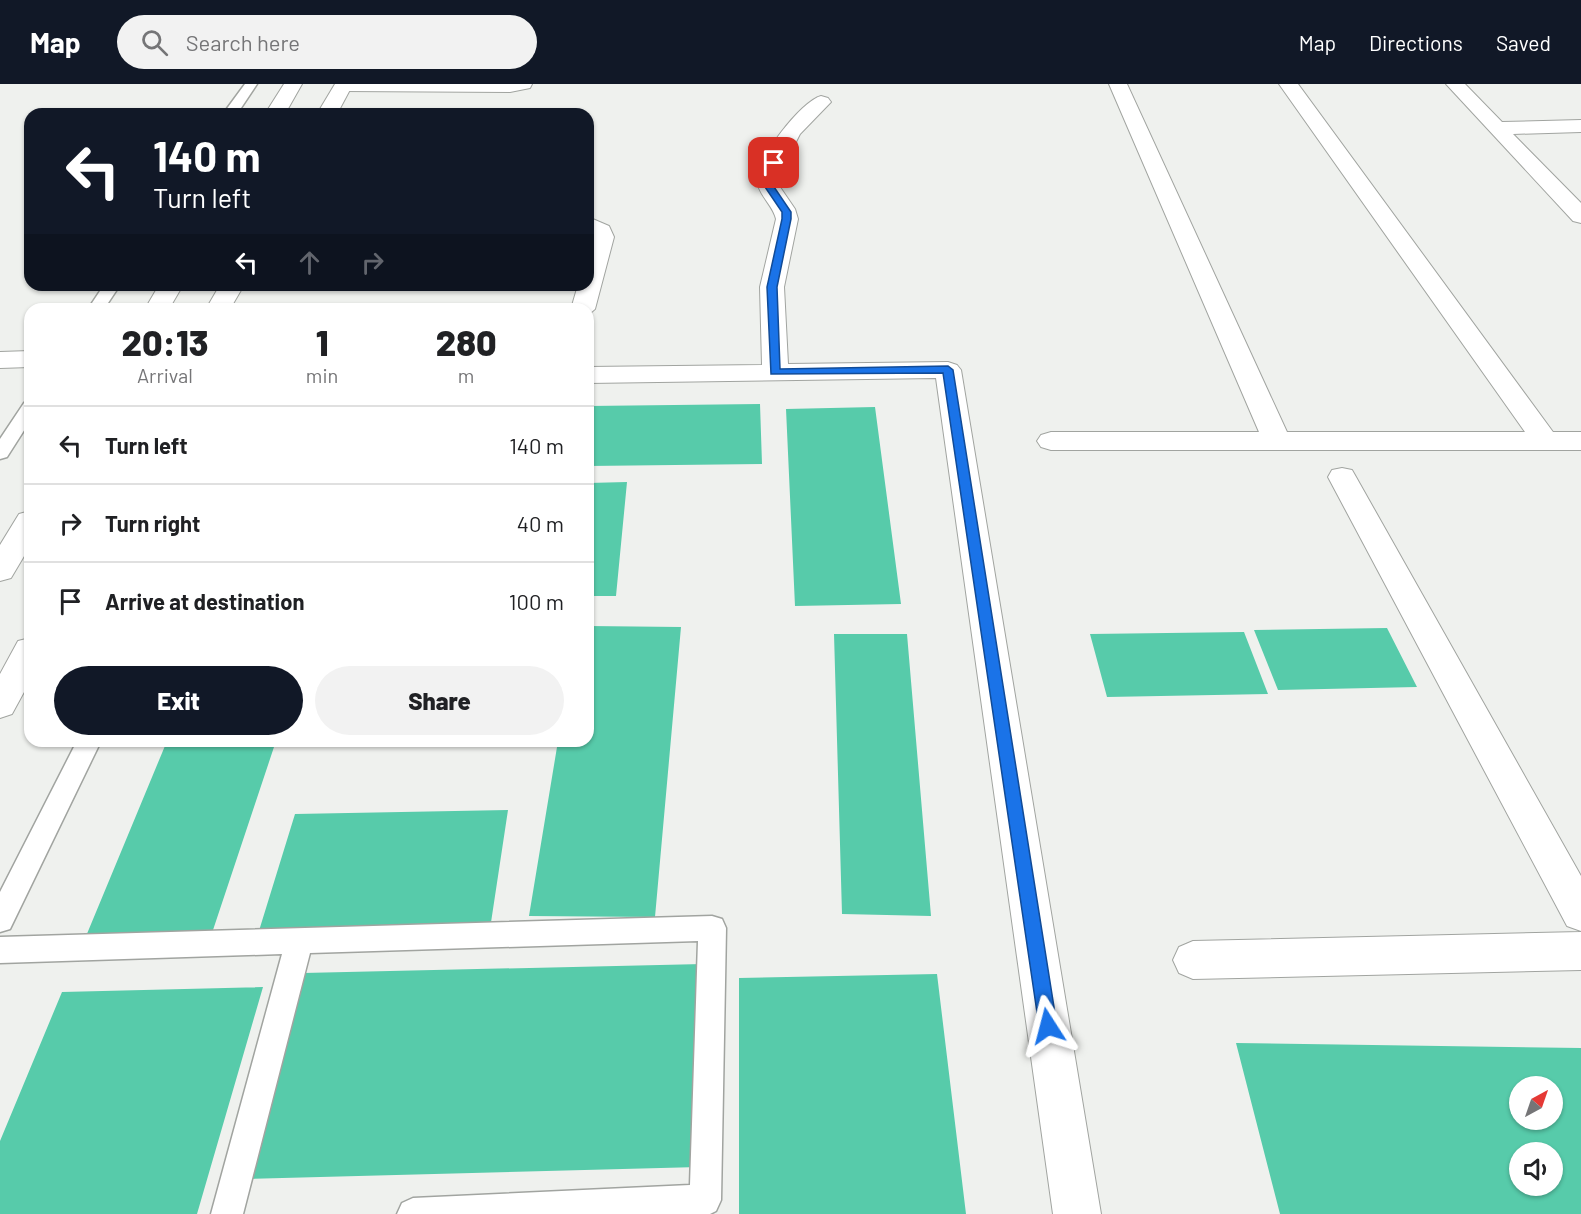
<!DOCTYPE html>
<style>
body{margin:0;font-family:Barlow,sans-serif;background:#f2f2f2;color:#202124;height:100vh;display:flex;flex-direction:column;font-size:22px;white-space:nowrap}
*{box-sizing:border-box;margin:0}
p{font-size:20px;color:#757577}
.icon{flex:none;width:33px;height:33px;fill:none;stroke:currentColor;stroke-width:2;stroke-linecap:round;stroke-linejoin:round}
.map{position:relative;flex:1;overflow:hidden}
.sheet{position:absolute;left:24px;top:219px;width:570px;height:444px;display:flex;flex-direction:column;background:#fff;border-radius:18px;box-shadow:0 2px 4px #0004}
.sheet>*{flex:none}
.guide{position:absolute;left:24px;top:24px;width:570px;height:183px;border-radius:18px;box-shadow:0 2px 4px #0004;background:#111827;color:#fff;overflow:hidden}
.needle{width:39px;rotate:40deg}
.buttons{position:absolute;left:1509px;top:992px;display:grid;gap:12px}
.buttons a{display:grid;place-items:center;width:54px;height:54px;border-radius:50%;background:#fff;box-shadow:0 2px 4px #0004;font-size:30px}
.pin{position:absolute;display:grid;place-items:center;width:51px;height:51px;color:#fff;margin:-26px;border-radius:12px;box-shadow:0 3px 9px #0006}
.me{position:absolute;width:66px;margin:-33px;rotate:351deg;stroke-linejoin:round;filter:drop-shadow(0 0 4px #0008)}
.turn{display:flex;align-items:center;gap:21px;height:126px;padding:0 30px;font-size:27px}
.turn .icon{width:78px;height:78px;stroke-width:2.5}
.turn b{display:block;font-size:42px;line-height:51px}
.lanes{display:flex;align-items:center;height:57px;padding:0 30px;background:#0003;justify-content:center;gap:30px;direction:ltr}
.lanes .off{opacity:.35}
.eta{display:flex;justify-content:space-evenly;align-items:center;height:102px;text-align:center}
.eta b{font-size:36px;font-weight:800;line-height:42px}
.button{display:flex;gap:12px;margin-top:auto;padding:12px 30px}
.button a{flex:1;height:69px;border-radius:36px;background:#111827;color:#fff;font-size:24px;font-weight:800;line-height:69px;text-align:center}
.button a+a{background:#f2f2f2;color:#202124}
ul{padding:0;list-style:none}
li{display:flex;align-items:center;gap:18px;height:78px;padding:0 30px;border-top:2px solid #e0e0e0}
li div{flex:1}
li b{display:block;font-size:22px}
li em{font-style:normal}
header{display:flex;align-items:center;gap:36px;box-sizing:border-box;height:84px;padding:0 30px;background:#111827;color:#fff}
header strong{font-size:28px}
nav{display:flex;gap:33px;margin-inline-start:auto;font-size:21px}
.search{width:420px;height:54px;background:#f2f2f2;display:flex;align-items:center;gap:15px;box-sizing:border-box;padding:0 21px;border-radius:33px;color:#757577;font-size:22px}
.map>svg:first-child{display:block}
.building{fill:#57cbaa;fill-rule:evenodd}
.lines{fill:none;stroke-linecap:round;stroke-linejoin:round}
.service-casing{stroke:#a1a4a0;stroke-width:3}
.minor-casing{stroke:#a1a4a0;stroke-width:2}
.secondary-casing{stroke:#a1a4a0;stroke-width:2}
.service{fill:#fff;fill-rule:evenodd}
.minor{fill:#fff;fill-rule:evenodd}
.secondary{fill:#fff;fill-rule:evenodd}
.route{fill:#1a73e8;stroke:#114b97;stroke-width:1.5}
</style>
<header>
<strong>Map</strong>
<div class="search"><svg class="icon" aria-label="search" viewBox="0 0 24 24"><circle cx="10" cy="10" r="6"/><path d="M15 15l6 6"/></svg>Search here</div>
<nav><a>Map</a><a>Directions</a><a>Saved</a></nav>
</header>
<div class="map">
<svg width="1581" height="1130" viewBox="0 0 1581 1130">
<rect width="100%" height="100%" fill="#eff1ee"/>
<path class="building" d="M760,320L762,380L588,382V322Z
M875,323L901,520L795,522L786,325Z
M627,398L616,512H588V399Z
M588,542L681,543L655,833L529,832L558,657H588Z
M1387,544L1417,603L1278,606L1254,546Z
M1244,548L1268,610L1107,613L1090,550Z
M834,550H907L931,832L842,830Z
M167,657H276L210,855L84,857Z
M508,726L490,845L258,850L295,730Z
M703,880L699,1083L247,1095L303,889Z
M937,890L966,1130H739V894Z
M263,903L197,1130H0V1057L62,908Z
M1236,959L1581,964V1130H1280ZM1520,1002H1552V1035H1520ZM1520,1068H1552V1101H1520Z"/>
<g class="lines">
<defs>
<path id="service" d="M245,0H257L237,30H223Z
M104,201H120L104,225H88Z
M30,317V337L7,373L0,375V355L24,319Z
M77,657H101L10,845L0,848V808Z
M712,832L722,835L726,844L721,1116L716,1127L710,1130H397L402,1119L413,1114L690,1101L698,857L310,869L243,1130H211L282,870L0,879V853Z"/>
<path id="minor" d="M335,0H532L530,4L510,8L344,7L337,5Z
M1109,0H1127L1287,348H1525L1279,0H1298L1553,348H1581V366H1051L1041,363L1037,357L1041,351L1051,348H1259Z
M1446,0H1465L1502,38L1581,36V48L1513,50L1581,119V139L1573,137Z
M821,12L828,14L831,18L800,50L779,91L780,103L795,125L798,135L784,203L788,280L948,278L957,281L961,286L1101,1130H1053L936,294L588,299V283L762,281L760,203L776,135C773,121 759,112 757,97C755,77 801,17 821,12Z
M588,133L609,142L614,153L595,225L588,231V225H571L578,201H588V166L592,153L588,149Z
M30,267V283L0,284V268Z
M1342,384L1352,386L1356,393L1581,792V847L1567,842L1328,393L1332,386Z
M1581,848V886L1193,895L1179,889L1173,876L1179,863L1193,857Z"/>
<path id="secondary" d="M284,0H302L285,30H265Z
M335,0H353L337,30H317Z
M159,201H183L169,225H145Z
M220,201H244L230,225H206Z
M30,427V462L11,494L0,497V461L19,430Z
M30,554V597L12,630L0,634V590L18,557Z"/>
</defs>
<use href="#service" class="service-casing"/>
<use href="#minor" class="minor-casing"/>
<use href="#secondary" class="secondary-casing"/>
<use href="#service" class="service"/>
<use href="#minor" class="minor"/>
<use href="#secondary" class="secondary"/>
</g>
<path class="route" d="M771,77L778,79L771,94L772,100L791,128V135L777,203L780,285L948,282L953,286L1057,942L1054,948L1048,951L1042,948L1039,942L943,289L771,290L767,203L782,135V128L763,100V94Z"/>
</svg>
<div class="buttons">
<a><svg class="needle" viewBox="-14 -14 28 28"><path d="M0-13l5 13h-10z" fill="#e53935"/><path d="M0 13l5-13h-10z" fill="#757577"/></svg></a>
<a><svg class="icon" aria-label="sound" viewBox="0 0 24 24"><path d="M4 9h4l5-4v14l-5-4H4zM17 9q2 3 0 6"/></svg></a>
</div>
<div class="pin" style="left:774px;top:79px;background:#d93025"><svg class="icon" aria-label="arrive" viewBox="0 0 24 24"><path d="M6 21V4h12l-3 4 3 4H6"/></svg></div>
<svg class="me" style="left:1048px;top:942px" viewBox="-20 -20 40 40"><path d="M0-17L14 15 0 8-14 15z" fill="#1a73e8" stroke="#fff" stroke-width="4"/></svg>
<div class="guide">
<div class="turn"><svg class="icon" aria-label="left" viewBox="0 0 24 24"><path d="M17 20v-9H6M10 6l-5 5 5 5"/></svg><div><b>140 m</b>Turn left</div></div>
<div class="lanes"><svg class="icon" aria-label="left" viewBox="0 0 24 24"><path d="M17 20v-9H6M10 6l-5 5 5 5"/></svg><svg class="icon off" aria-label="ahead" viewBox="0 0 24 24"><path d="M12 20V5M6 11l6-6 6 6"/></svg><svg class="icon off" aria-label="right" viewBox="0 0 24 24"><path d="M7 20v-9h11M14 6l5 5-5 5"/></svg></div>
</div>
<section class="sheet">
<div class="eta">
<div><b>20:13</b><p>Arrival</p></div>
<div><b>1</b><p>min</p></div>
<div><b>280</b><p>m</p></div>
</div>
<ul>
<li><svg class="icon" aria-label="left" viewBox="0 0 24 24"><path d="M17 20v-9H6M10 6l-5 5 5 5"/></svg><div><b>Turn left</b></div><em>140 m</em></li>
<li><svg class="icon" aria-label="right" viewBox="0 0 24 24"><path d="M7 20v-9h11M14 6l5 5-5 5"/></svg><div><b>Turn right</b></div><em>40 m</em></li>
<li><svg class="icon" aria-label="arrive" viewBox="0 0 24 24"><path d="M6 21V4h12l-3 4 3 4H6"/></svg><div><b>Arrive at destination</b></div><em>100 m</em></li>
</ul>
<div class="button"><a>Exit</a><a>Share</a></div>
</section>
</div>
